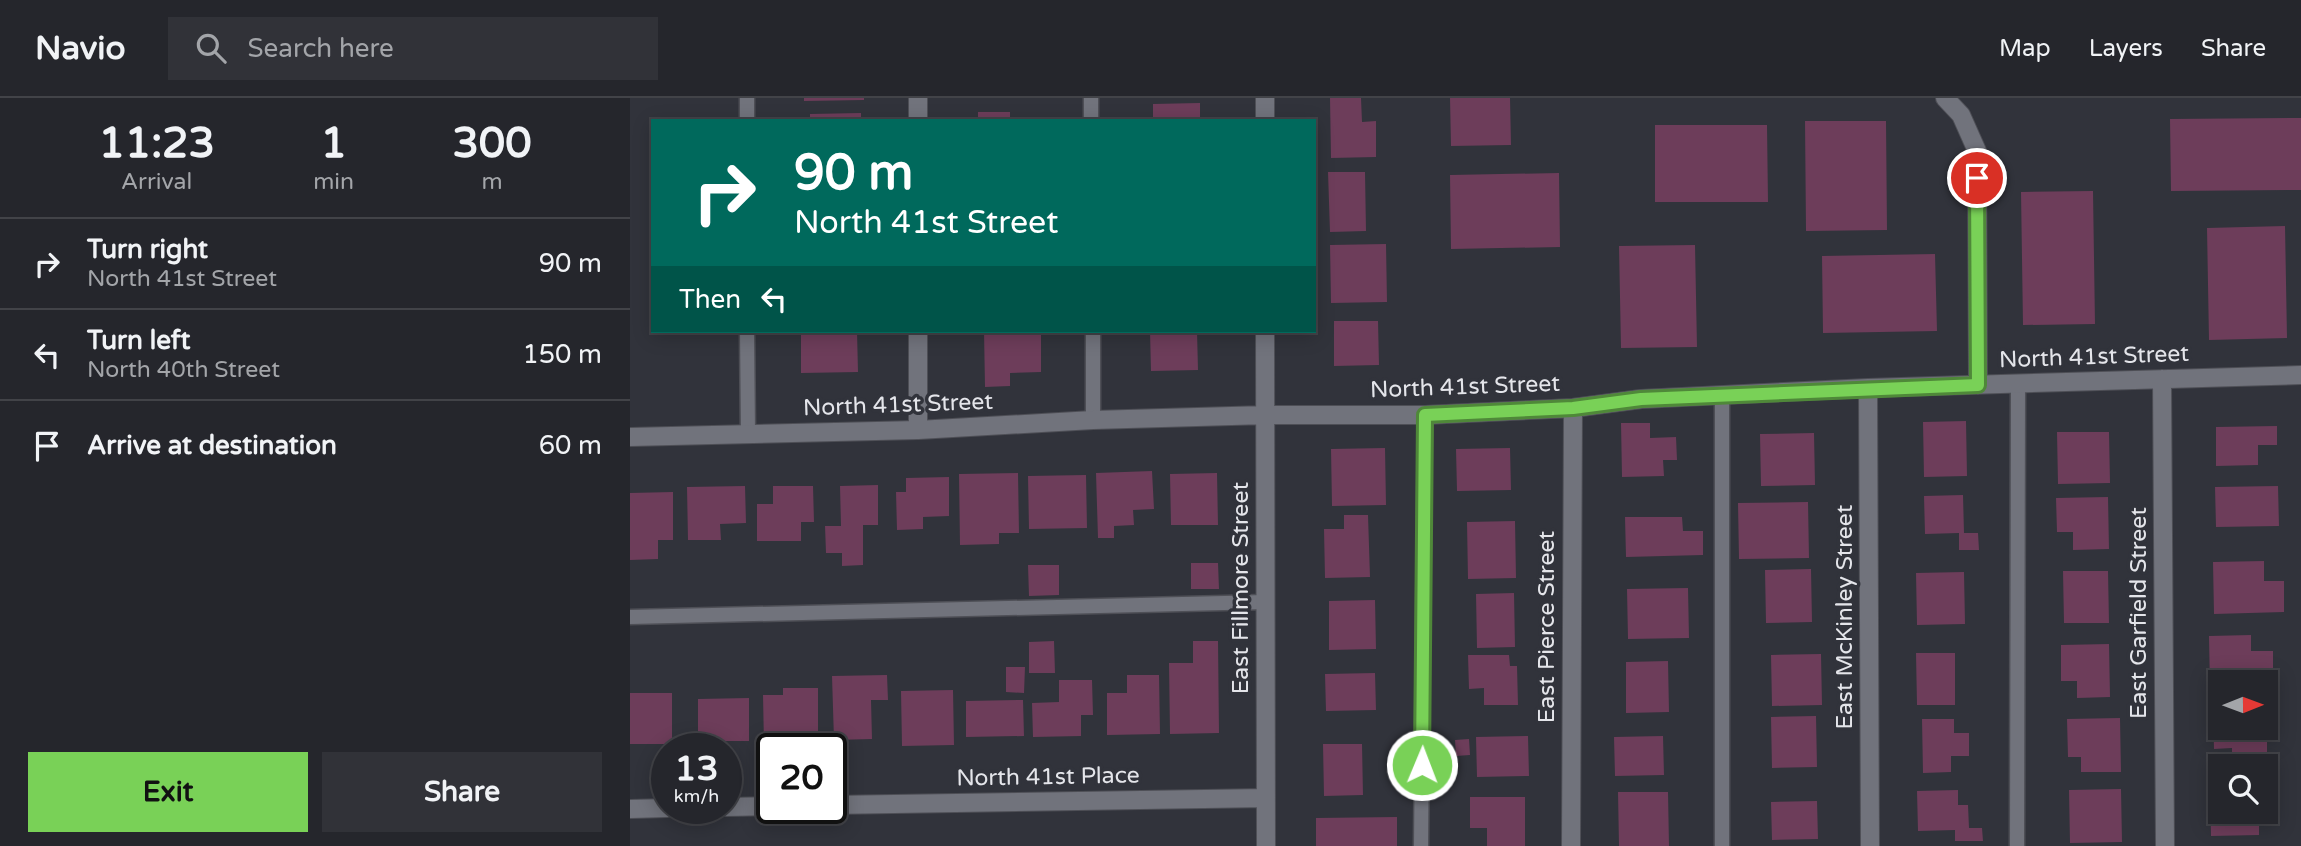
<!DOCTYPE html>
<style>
body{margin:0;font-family:"Varela Round",sans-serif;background:#313238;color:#f1f3f6;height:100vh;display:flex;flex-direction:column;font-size:26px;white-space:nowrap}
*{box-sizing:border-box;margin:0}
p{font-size:23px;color:#a3a5a9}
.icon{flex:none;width:38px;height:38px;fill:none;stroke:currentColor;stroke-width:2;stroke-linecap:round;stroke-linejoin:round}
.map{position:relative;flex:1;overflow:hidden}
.details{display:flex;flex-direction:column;background:#25262c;width:630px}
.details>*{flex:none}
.banner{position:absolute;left:21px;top:21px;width:665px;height:214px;border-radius:0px;box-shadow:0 4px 18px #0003,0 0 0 2px #424348;background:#00695c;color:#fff;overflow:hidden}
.needle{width:46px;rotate:89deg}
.buttons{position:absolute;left:1578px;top:572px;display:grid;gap:14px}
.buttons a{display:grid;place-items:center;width:70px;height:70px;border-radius:0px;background:#25262c;box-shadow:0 4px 18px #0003,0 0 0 2px #424348;font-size:35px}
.speed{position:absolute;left:21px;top:635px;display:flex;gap:14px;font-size:35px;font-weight:700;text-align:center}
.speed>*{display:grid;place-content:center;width:91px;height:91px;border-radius:50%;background:#25262c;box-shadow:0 4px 18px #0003,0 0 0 2px #424348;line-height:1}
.speed small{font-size:18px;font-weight:400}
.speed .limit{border:4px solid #111;border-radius:10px;background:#fff;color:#111}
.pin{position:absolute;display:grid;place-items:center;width:60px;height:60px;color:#fff;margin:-30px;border:4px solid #fff;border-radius:50%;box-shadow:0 2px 7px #0007}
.me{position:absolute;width:77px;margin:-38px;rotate:1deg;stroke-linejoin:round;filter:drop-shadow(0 0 5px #0008)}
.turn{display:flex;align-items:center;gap:24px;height:147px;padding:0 28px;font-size:32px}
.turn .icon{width:91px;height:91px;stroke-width:2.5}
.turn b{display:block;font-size:49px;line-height:60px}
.then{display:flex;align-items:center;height:66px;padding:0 28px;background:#0003;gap:14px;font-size:26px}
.eta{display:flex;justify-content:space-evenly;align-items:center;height:119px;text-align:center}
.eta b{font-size:42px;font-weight:700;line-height:49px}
.cta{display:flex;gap:14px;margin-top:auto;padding:14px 28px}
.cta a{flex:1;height:80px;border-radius:0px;background:#79d157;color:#111;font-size:28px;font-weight:700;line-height:80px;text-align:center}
.cta a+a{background:#313238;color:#f1f3f6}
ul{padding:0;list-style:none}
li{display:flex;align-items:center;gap:21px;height:91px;padding:0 28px;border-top:2px solid #424348}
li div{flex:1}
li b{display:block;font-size:26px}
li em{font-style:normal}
header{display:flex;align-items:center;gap:42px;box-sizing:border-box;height:98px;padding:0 35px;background:#25262c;border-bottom:2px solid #424348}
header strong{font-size:33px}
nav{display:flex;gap:38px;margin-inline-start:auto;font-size:24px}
.search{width:490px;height:63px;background:#313238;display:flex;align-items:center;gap:18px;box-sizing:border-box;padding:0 24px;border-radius:0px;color:#a3a5a9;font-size:26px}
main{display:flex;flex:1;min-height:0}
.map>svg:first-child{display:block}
.building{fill:#6d3d5a}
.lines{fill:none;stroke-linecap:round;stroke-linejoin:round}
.service-casing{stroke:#4e4f56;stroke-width:17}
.minor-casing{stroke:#4e4f56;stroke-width:20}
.service{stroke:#71737c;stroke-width:14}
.minor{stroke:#71737c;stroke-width:18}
.route-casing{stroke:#4f8839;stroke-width:18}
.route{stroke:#79d157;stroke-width:12}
.labels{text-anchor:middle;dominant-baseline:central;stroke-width:7;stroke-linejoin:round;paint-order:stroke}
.street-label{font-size:23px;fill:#e4e5ea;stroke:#31333b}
</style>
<header>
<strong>Navio</strong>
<div class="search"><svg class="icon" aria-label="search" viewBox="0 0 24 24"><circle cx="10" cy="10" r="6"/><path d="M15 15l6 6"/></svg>Search here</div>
<nav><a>Map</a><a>Layers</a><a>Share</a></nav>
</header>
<main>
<section class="details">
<div class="eta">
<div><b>11:23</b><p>Arrival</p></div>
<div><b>1</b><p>min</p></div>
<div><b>300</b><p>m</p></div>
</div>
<ul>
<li><svg class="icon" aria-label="right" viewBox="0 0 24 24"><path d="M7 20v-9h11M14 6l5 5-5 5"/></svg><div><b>Turn right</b><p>North 41st Street</p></div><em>90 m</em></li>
<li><svg class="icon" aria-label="left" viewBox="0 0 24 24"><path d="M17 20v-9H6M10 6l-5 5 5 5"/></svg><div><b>Turn left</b><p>North 40th Street</p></div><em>150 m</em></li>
<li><svg class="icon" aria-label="arrive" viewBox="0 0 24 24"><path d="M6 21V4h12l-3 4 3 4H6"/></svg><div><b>Arrive at destination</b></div><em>60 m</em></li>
</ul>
<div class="cta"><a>Exit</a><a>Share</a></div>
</section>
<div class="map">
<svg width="1671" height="748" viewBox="0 0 1671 748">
<rect width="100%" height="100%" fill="#31333b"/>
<path class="building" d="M174,0H234V2L174,3Z
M700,0H731L732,24L746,23V59L701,60Z
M820,0H880L881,47L821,48Z
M570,5V23H523V6Z
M348,14H380V23H348Z
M231,15V23H180V16Z
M1671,20V92L1541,93L1540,21Z
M1175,23H1256L1257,132L1176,133Z
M1025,27H1137L1138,104H1025Z
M698,74H735L736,133L700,134Z
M929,75L930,149L821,151L820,77Z
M1463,93L1465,226L1393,227L1391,94Z
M1655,128L1657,240L1579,242L1577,130Z
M756,146L757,204L701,205L700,147Z
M1065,147L1067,249L991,250L989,148Z
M1305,156L1307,233L1193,235L1192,158Z
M704,223H748L749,267L704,268Z
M227,233L228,274L171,275V234Z
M354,233H411V274L380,275V288L355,289Z
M520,233H567L568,272L521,273Z
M1336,323L1337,378L1294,379L1293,324Z
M991,325H1020V340L1046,339L1047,362H1033L1034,378L992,379Z
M1647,328V347H1628V367L1586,368V329Z
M1427,334H1479L1480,385L1428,386Z
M1184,335L1185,387L1131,388L1130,336Z
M755,350L756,407L702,408L701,351Z
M880,350L881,392L827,393L826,351Z
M522,373L524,411L503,412L504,427L484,428V440H468L466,375Z
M388,375L389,435H369V446L330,447L329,376Z
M587,375L588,427H541L540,376Z
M456,377L457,430L399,431L398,378Z
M319,379V418L293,419V431L267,432L266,394H276V380Z
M248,387V427H233V467L212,468V455H196L195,428H211L210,388Z
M115,388L116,425L90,426L91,442H58L57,389Z
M143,388H183L184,424H171V443H127V406H143Z
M1648,388L1649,428L1586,429L1585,389Z
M43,394V442H28V461L0,462V395Z
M1333,397L1334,435H1348L1349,452H1329V435L1295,436L1294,398Z
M1478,399L1479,451L1443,452V434H1427L1426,400Z
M1178,404L1179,460L1109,461L1108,405Z
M714,417H738L740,479L695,480L694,431H714Z
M995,419H1052L1053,433H1073V457L996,459Z
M885,423L886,480L838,481L837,424Z
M1634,463V483H1654V514L1584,516L1583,464Z
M561,465H588L589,491H561Z
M398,467H429V497L399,498Z
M1181,471L1182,524L1136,525L1135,472Z
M1433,473H1478L1479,525H1434Z
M1334,474L1335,526L1287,527L1286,475Z
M1058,490L1059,540L998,541L997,491Z
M884,495L885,549L847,550L846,496Z
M745,502L746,551L699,552V503Z
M1621,537V553H1643V590H1636V584H1591V591H1580L1579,538Z
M424,543L425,575H399V544Z
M563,543H588L589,635L540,636L539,565H563Z
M1479,546L1480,599L1447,600V583H1431V547Z
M1286,555H1325V607H1287Z
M1191,556L1192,607L1142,608L1141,557Z
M838,557H879L880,568H887L888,607H854V590L839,591Z
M1038,563L1039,614L996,615V564Z
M376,569H395L394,595L376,594Z
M745,575L746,612L696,613L695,576Z
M257,577L258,602H241L242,641L204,642L202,578Z
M497,577H529L530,636L477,637V595H497Z
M429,582H462L463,617H451V638L403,639L402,605L429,604Z
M153,590H188V647H134L133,597H153Z
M323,592L324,647L272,648L271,593Z
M0,595H42V646H0Z
M119,600V643H68V601Z
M393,602L394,638L336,639V603Z
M1583,610H1591V630H1637V663H1602V650L1584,651Z
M1186,618L1187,669L1142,670L1141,619Z
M1490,620L1491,674H1451V659H1438L1437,621Z
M1292,621H1324V635H1339V658H1321V674L1293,675Z
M898,638L899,678L847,679L846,639Z
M1033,638L1034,677L985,678L984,639Z
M839,641L840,657L826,658L825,642Z
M693,646H732L733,697L694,698Z
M1580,685H1591V714H1629V737L1581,738Z
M1491,691L1492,744L1440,745L1439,692Z
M1328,692V707H1338L1339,730H1352L1353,743H1325V732L1288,733L1287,693Z
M988,694H1038L1039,748H989Z
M840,699H895V748H857V730H840Z
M1187,703L1188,741L1142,742L1141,704Z
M767,719V748H686V720Z"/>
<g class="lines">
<defs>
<path id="service" d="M117,0V23
M461,0V23
M117,233L118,336
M463,233V322
M0,519L636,504
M791,748L795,317
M1092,748V297
M1387,748L1388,286"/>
<path id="minor" d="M635,0V23
M1315,0L1331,17L1347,53L1348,287
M288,23V0
M635,233L636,748
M1532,281L1535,748
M1238,290L1240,748
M288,332V233
M0,339L288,332L463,322L636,317H795L943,310L1011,301L1238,290L1671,277
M201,707L636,700
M96,709L142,708
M0,711L37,710
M941,748L943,310"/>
</defs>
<use href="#service" class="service-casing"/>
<use href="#minor" class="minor-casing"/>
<use href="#service" class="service"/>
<use href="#minor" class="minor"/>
</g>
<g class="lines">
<defs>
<path id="route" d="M792,667L795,317L943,310L1011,301L1348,287L1347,80"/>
</defs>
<use href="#route" class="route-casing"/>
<use href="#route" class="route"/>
</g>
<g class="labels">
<g class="street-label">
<text transform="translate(1464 259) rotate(-2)">North 41st Street</text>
<text transform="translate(835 289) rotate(-2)">North 41st Street</text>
<text transform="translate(268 307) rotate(-2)">North 41st Street</text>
<text transform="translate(611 490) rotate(-90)">East Fillmore Street</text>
<text transform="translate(1509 515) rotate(-90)">East Garfield Street</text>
<text transform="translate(1215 519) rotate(-90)">East McKinley Street</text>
<text transform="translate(917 529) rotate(-90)">East Pierce Street</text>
<text transform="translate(418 679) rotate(-1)">North 41st Place</text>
</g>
</g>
</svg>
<div class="buttons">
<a><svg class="needle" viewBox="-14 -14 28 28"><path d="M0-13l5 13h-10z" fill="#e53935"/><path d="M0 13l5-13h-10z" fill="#a3a5a9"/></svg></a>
<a><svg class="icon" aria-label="search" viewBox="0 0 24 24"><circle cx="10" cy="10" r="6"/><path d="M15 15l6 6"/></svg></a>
</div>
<div class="speed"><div>13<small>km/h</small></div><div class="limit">20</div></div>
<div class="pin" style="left:1347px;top:80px;background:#d93025"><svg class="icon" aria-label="arrive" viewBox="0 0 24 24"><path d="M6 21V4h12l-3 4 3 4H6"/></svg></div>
<svg class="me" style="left:792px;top:667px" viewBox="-20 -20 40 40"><circle r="17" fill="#79d157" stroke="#fff" stroke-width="3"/><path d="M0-11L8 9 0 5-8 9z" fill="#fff"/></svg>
<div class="banner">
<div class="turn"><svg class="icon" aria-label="right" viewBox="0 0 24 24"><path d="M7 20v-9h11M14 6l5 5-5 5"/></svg><div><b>90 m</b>North 41st Street</div></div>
<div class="then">Then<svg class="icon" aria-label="left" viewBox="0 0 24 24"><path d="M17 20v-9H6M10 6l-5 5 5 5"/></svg></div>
</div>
</div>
</main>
